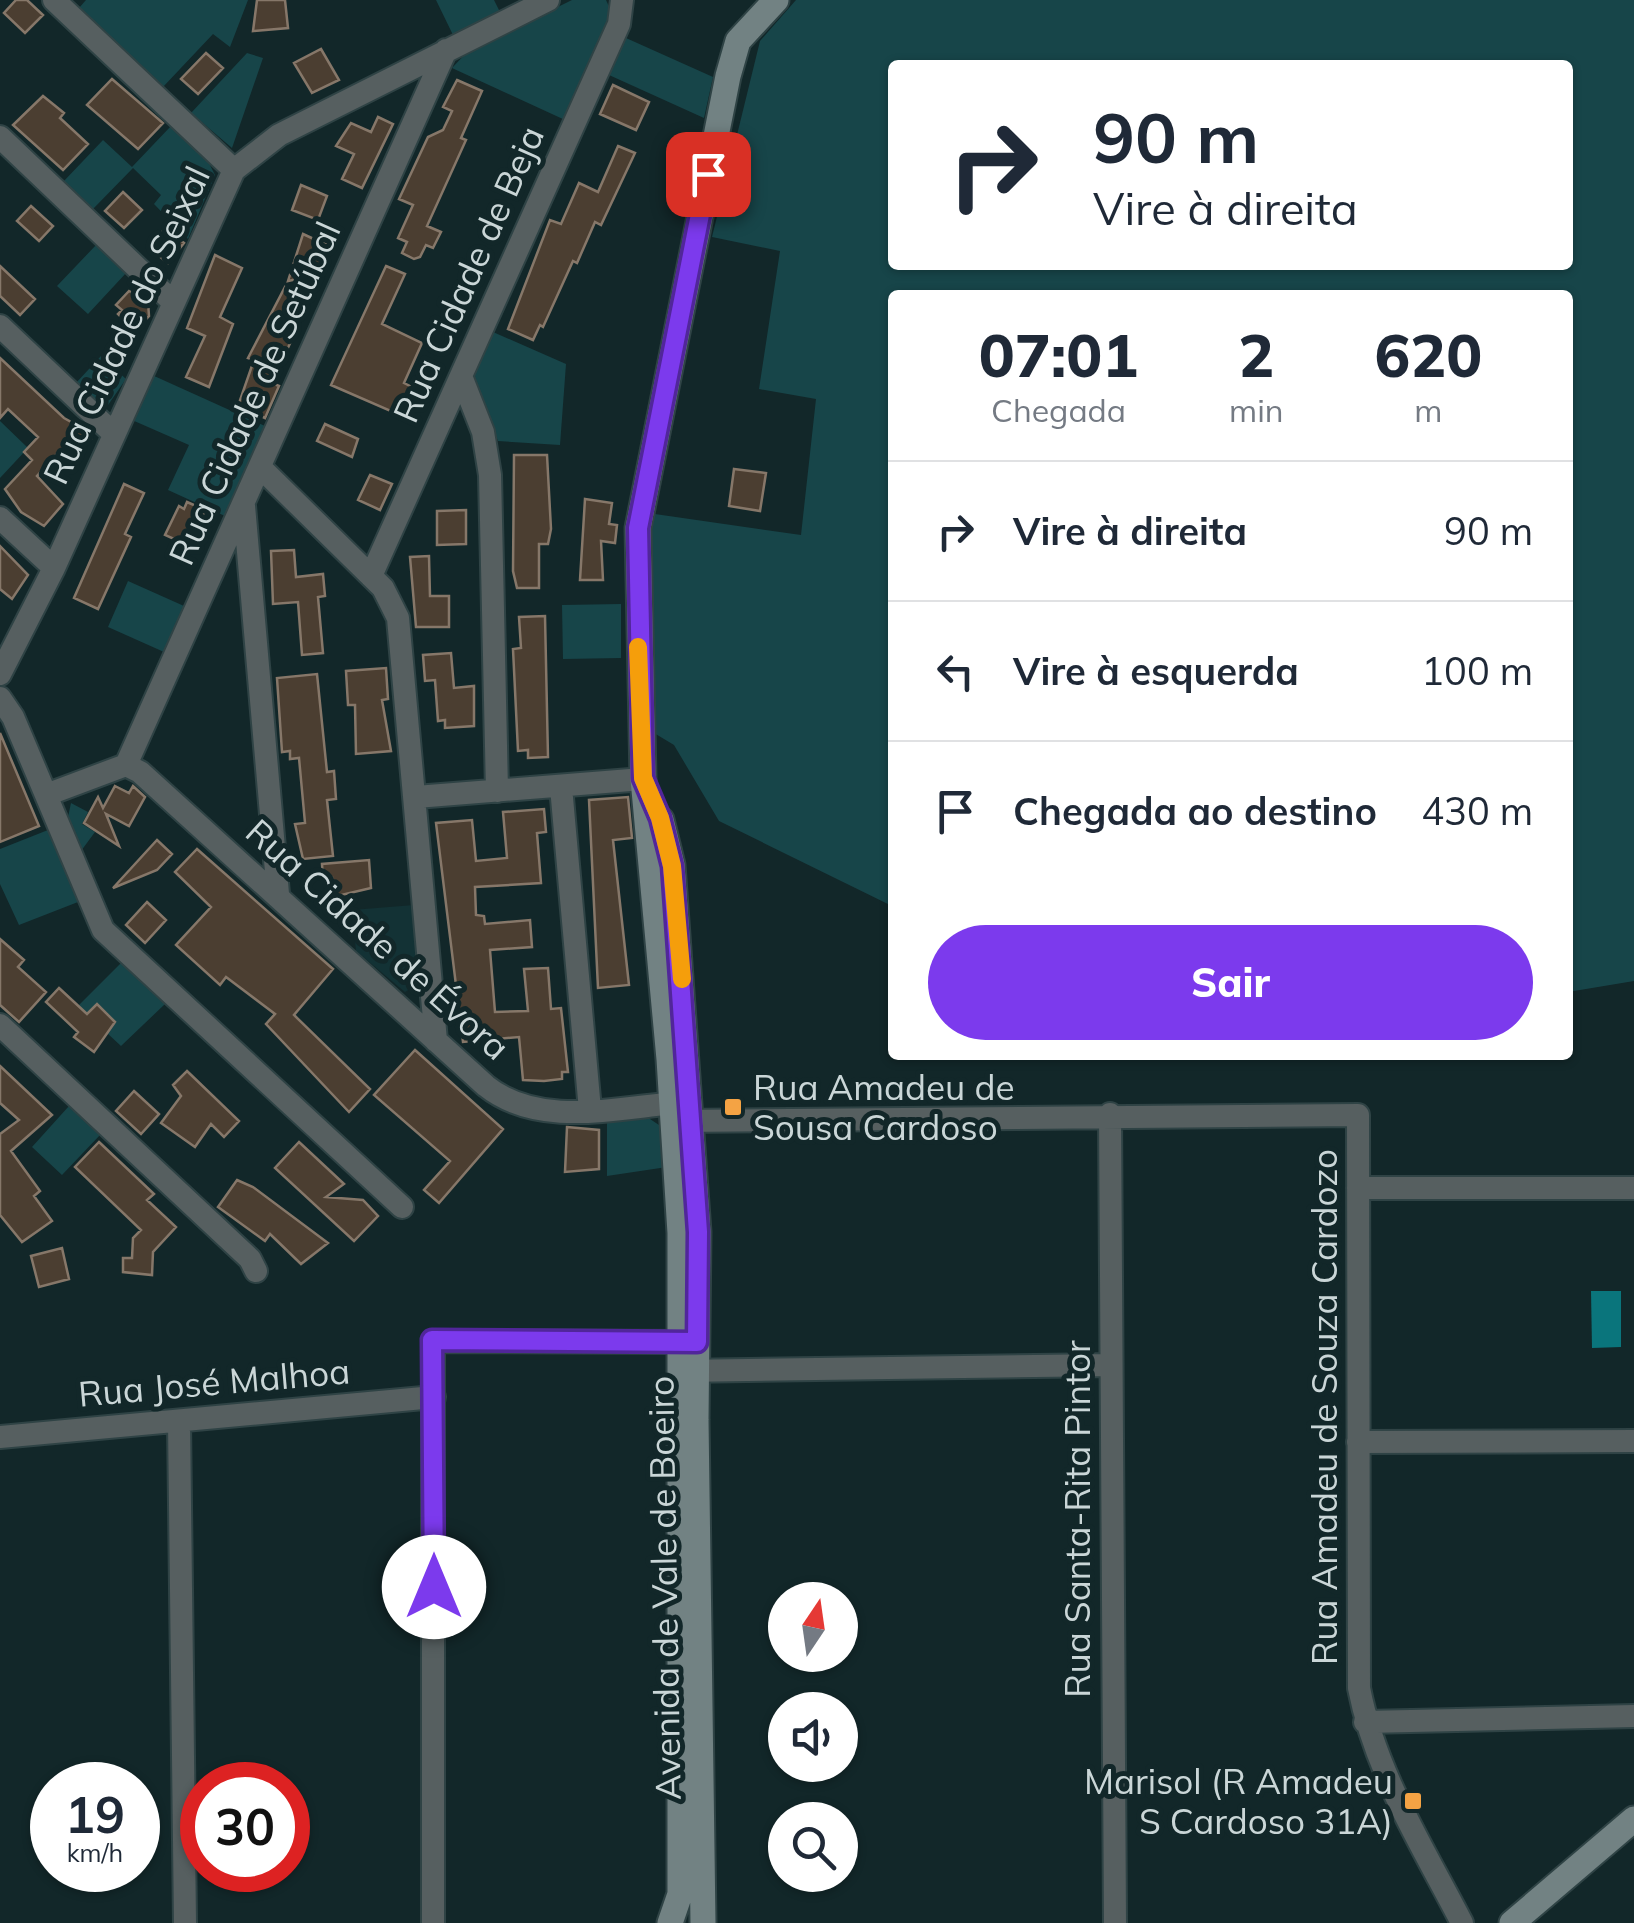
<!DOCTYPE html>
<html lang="pt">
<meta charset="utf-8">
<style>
body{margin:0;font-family:Mulish,sans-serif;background:#f2f2f3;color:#1f2937;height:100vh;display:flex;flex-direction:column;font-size:38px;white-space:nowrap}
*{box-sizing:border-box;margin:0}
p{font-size:32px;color:#747a83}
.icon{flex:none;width:55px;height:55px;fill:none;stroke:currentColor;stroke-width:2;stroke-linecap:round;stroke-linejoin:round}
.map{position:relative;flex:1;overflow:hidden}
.sheet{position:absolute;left:888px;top:290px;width:685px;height:770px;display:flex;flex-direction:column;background:#fff;border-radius:10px;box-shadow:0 2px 8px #0004}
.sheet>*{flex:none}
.banner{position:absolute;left:888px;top:60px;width:685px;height:210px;border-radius:10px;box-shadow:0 2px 8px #0004;background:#fff;color:#1f2937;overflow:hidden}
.needle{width:65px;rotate:13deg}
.buttons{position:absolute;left:768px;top:1582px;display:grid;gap:20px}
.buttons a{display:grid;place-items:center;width:90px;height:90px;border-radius:50%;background:#fff;box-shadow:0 2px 8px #0004;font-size:50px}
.speed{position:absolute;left:30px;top:1762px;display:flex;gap:20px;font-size:50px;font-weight:700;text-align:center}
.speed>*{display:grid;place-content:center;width:130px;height:130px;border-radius:50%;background:#fff;box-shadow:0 2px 8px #0004;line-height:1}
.speed small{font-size:25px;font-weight:400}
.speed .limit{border:15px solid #d22;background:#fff;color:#111}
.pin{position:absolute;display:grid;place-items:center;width:85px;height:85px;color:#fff;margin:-42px;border-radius:20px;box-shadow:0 5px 15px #0006}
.me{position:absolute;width:110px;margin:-55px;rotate:0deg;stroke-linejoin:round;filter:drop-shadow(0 0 8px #0008)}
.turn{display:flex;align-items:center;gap:35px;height:210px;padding:0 40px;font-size:45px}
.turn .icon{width:130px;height:130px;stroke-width:2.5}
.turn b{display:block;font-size:70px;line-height:85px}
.eta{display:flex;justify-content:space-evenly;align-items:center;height:170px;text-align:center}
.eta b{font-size:60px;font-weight:800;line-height:70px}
.action{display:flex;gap:20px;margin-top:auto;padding:20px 40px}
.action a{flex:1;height:115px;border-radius:60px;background:#7c3aed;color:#fff;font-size:40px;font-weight:800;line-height:115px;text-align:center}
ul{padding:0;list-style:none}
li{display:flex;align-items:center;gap:30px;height:140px;padding:0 40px;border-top:2px solid #e0e1e3}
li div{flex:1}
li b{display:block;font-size:38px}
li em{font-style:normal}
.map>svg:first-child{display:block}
.built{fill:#133235}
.green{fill:#174549;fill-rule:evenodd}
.water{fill:#0a757c}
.building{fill:#4b3e31;stroke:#867769;stroke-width:2.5}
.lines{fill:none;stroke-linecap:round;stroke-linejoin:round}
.street-casing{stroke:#2f4345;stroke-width:26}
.secondary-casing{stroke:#2f4345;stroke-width:29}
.street{stroke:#565f60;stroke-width:22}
.secondary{stroke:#728283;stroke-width:25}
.route-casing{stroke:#51269a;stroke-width:25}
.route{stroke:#7c3aed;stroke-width:18}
.slow{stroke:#f59e0b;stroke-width:18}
.poi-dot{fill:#f4a344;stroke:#122729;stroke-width:4}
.labels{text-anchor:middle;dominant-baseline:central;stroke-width:10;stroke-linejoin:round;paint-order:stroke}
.street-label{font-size:35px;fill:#cad6d7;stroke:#122729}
.poi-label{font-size:35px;fill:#cad6d7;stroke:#122729;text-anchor:start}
</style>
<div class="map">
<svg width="1634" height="1923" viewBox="0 0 1634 1923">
<rect width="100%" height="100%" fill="#122729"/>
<path class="built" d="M414,905L420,983L405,992L356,951L352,910Z"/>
<path class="green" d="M86,0H248L230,47L213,34L163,87L79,8Z
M436,0H494L500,12L453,35Z
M572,0H606L612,13L565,120L452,68L468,51Z
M796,0H1634V981L1568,992V295H892V906L719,821L674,745L654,733L648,513L801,535L816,399L759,389L780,251L712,237L760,41ZM892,65H1568V265H892Z
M626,38L713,77L704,118L609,75Z
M247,53L263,58L232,148L191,113Z
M171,126L208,161L215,175L188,239L154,204L161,195L133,168L93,209L63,182L103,140L132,167Z
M97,244L127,272L88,314L57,286Z
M493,332L566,364L560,445L498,441L474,376Z
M101,356L126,379L108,405L97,402L76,383Z
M152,375L265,426L225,516L168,490L189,445L132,420Z
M0,421L28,448L0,478Z
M128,581L184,606L164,652L108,627Z
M621,604V658L563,659L562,605Z
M71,803L88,812L82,824L95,832L81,851L68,817Z
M48,830L78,902L19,925L0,884V849Z
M121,963L165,1004L121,1046L78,1006Z
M69,1106L100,1135L62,1175L32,1147Z
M647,1117L662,1127L667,1167L607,1176V1119Z"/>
<path class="water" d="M1591,1291H1621V1347L1592,1348Z"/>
<path class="building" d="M16,0H27L43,15L25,33L4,13Z
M257,0H285L288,28L253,31Z
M321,49L339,80L312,93L294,63Z
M206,53L223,68L198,94L181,79Z
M112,79L163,123L138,149L87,105Z
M457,80L482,91L461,138L466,140L427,226L441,232L433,248L426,245L420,257L414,259L402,253L407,242L398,238L413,205L399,199L428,137L443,130L452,111L443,107Z
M613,85L649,102L636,130L600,114Z
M43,96L64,113L60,118L88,144L63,170L13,125Z
M378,117L393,124L362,188L342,179L354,154L336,146L351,123L371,132Z
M618,146L635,153L601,225L595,222L577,263L573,261L543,327L540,325L533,340L508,329L550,220L561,224L579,183L598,192Z
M301,185L327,196L318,220L292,210Z
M123,192L142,210L124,228L105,211Z
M31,206L53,226L39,241L17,221Z
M165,228L184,243L168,263L149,248Z
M303,234L329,246L320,274L288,281Z
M215,255L242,268L220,317L233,324L209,387L186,377L205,336L187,328Z
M0,266L35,299L20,315L0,296Z
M386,266L405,274L382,324L422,343L404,383L416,389L402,416L331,385Z
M285,287L305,297L285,336L292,339L272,383L279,386L265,418L238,406L254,360L248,358Z
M129,291L148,302L149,316L135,331L118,314L122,310L116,305Z
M0,358L64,418L91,433V439L77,454L64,462L56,455L37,476L63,504L44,526L21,512L5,489L32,460L24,452L38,437L8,409L0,418Z
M325,424L358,439L352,457L317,441Z
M514,455H547L551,529L548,544H539V588H517L513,571Z
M734,469L766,473L760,511L729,506Z
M370,475L392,484L380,510L358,500Z
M124,484L144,493L125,534L131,537L98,609L74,598Z
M585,499L612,503L609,524L617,525L615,543L601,541L603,580H580Z
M187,502L205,510L202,517L207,519L194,548L165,535L179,506L184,509Z
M466,510V544L437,545V511Z
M0,546L28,575L12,599L0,589Z
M294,550L296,577L323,574L325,596L318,597L323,653L302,655L298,602L273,604L271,551Z
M429,556L430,596H449V627H416L410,557Z
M545,616L548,757L528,758V750L518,751L513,649L521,648L519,617Z
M451,653L454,688L474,686V726L445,728V720L438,721L435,680L425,681L423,655Z
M386,668L388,699L382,700L391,751L356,754L355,705H348L346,671Z
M317,674L327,772L334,771L336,799L327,800L333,856L303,859L295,824L305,823L299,758L290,759V751L282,752L277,678Z
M0,733L39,826L0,842Z
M115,786L129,793L133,786L145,797L129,826L106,814L119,846L84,823L98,797L103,808Z
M628,797L632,838L613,840L629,985L598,988L589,800Z
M544,809L546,832L537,833L541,883L475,887L476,915L484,916L485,924L530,920L532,947L490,950L495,1012L528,1011L524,969L548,968L551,1009L561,1008L568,1072H562V1079L544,1081L523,1080L519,1037L463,1042L436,823L472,820L476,861L507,858L503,812Z
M157,840L172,854L157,870L113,888Z
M197,849L333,969L294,1015L370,1089L349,1112L266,1024L275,1014L226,977L220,985L176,945L211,907L175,872Z
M369,860L371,888L333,897L332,878L323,879L322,864Z
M147,902L166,920L145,943L126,925Z
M0,939L24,960L18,967L46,992L19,1022L0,1005Z
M59,988L87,1014L97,1004L115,1022L94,1052L74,1037L78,1032L46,1002Z
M415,1050L503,1129L439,1203L424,1190L450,1161L374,1095Z
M0,1066L52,1115L11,1151L40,1191L34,1196L52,1221L22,1242L0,1215V1134L19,1120L0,1103Z
M187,1071L239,1121L224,1137L211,1124L195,1147L161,1123L181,1096L173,1085Z
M134,1091L159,1114L141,1134L116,1111Z
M567,1127L599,1130V1169L565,1172Z
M99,1142L154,1194L147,1200L176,1227L153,1252L152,1275L123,1272V1258H132L133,1238L141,1230L75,1167Z
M299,1142L344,1184L326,1197L363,1200L378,1216L354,1241L275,1168Z
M237,1180L253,1187L328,1243L301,1264L270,1234L265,1241L218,1207Z
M62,1248L69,1279L39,1287L31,1256Z"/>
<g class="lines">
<defs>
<path id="street" d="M54,0L234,170
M0,137L173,302
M0,326L114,434
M461,376L483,432L490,475L497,791
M260,467L383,588L398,618L436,1041
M244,506L278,894
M0,518L54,568
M371,576L619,24L622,0
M0,674L54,568L234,170L279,135L548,0
M0,698L13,717L103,930L402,1207
M126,765L446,50
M561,787L590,1110
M46,795L126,765L140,772L486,1086C541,1130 623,1106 687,1102
M416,797L643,779
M0,1025L250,1259L256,1271
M1110,1114L1115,1923
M674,1121L1358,1115L1359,1688C1375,1772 1423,1847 1462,1923
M1358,1188H1634
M681,1371L1110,1365
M179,1421L185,1923
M0,1437L434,1397
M1358,1442L1634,1441
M1365,1722L1634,1716
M433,1923V1341L697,1342"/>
<path id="secondary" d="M661,820L672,865L698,1232L696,1420L703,1923
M670,1923L680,1894V1233L669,1059L643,779L638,528L728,76L738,41L776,0
M1512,1923L1634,1819"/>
</defs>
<use href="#street" class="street-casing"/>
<use href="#secondary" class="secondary-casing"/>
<use href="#street" class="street"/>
<use href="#secondary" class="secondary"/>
</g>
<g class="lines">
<defs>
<path id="route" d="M434,1587L432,1340L697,1342L698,1232L672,866L660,818L643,778L638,528L708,174"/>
</defs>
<use href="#route" class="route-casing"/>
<use href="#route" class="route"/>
<path class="slow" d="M638,647L643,778L660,818L672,866L682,979"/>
</g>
<g class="poi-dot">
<rect x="723" y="1097" width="20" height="20" rx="5"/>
<rect x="1403" y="1791" width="20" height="20" rx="5"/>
</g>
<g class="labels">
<g class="street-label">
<text transform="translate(468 274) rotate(-66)">Rua Cidade de Beja</text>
<text transform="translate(126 325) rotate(-65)">Rua Cidade do Seixal</text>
<text transform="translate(254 393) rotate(-66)">Rua Cidade de Setúbal</text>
<text transform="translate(378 939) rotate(42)">Rua Cidade de Évora</text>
<text transform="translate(214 1382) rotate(-5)">Rua José Malhoa</text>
<text transform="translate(1324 1407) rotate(-90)">Rua Amadeu de Souza Cardozo</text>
<text transform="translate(1077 1519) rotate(-90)">Rua Santa-Rita Pintor</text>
<text transform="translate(664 1588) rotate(-91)">Avenida de Vale de Boeiro</text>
</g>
<g class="poi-label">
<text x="753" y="1087">Rua Amadeu de<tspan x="753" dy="40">Sousa Cardoso</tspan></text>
<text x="1393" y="1781" text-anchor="end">Marisol (R Amadeu<tspan x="1393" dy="40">S Cardoso 31A)</tspan></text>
</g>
</g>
</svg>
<div class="buttons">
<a><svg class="needle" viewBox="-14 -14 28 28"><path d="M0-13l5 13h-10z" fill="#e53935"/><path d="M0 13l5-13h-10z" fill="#747a83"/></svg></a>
<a><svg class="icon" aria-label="sound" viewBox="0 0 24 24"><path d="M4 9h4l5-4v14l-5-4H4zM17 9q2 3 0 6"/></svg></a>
<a><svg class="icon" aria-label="search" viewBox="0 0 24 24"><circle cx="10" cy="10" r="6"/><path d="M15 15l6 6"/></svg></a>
</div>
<div class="speed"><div>19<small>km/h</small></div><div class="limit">30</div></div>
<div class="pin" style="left:708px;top:174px;background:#d93025"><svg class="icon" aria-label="arrive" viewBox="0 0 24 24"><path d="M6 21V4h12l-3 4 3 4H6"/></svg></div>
<svg class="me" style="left:434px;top:1587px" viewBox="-20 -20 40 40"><circle r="19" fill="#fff"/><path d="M0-13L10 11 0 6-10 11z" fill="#7c3aed"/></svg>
<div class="banner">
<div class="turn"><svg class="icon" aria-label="right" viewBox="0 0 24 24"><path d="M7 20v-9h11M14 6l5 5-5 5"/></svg><div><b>90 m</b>Vire à direita</div></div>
</div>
<section class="sheet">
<div class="eta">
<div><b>07:01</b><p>Chegada</p></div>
<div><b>2</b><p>min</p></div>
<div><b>620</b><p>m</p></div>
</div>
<ul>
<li><svg class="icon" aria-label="right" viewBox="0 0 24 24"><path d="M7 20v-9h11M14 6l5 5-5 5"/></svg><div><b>Vire à direita</b></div><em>90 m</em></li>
<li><svg class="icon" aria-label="left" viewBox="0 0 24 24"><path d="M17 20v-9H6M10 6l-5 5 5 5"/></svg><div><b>Vire à esquerda</b></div><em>100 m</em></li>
<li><svg class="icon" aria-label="arrive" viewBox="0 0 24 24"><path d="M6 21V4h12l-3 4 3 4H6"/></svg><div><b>Chegada ao destino</b></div><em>430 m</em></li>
</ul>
<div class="action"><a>Sair</a></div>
</section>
</div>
